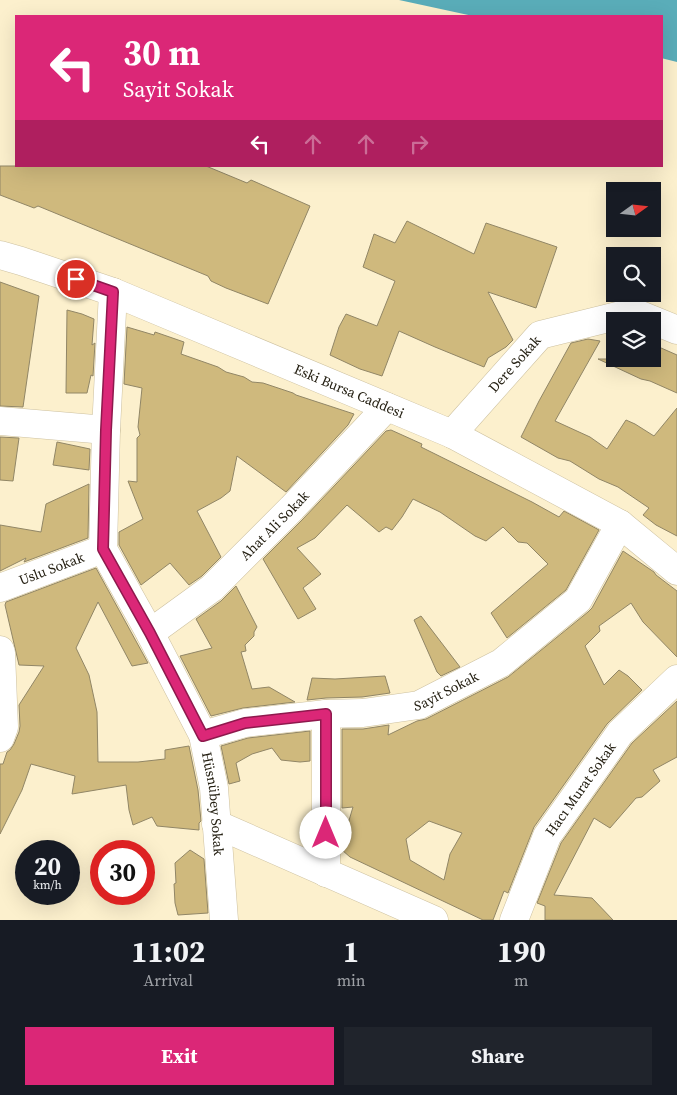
<!DOCTYPE html>
<meta charset="utf-8">
<style>
body{margin:0;font-family:"Source Serif 4",serif;background:#20242c;color:#f1f3f6;height:100vh;display:flex;flex-direction:column;font-size:19px;white-space:nowrap}
*{box-sizing:border-box;margin:0}
p{font-size:16px;color:#9ea1a6}
.icon{flex:none;width:28px;height:28px;fill:none;stroke:currentColor;stroke-width:2;stroke-linecap:round;stroke-linejoin:round}
.map{position:relative;height:920px;overflow:hidden}
.side{display:flex;flex-direction:column;background:#171b24;flex:1}
.side>*{flex:none}
.hud{position:absolute;left:15px;top:15px;width:648px;height:152px;border-radius:0px;box-shadow:0 5px 20px #0002;background:#db2777;color:#fff;overflow:hidden}
.needle{width:32px;rotate:75deg}
.controls{position:absolute;left:606px;top:182px;display:grid;gap:10px}
.controls a{display:grid;place-items:center;width:55px;height:55px;border-radius:0px;background:#171b24;box-shadow:0 5px 20px #0002;font-size:25px}
.speed{position:absolute;left:15px;top:840px;display:flex;gap:10px;font-size:25px;font-weight:700;text-align:center}
.speed>*{display:grid;place-content:center;width:65px;height:65px;border-radius:50%;background:#171b24;box-shadow:0 5px 20px #0002;line-height:1}
.speed small{font-size:12px;font-weight:400}
.speed .limit{border:8px solid #d22;background:#fff;color:#111}
.pin{position:absolute;display:grid;place-items:center;width:42px;height:42px;color:#fff;margin:-21px;border:2px solid #fff;border-radius:50%;box-shadow:0 1px 5px #0007}
.me{position:absolute;width:55px;margin:-28px;rotate:0deg;stroke-linejoin:round;filter:drop-shadow(0 0 4px #0008)}
.turn{display:flex;align-items:center;gap:18px;height:105px;padding:0 25px;font-size:22px}
.turn .icon{width:65px;height:65px;stroke-width:2.5}
.turn b{display:block;font-size:35px;line-height:42px}
.lanes{display:flex;align-items:center;height:48px;padding:0 25px;background:#0003;justify-content:center;gap:25px;direction:ltr}
.lanes .off{opacity:.35}
.eta{display:flex;justify-content:space-evenly;align-items:center;height:85px;text-align:center}
.eta b{font-size:30px;font-weight:700;line-height:35px}
.primary-button{display:flex;gap:10px;margin-top:auto;padding:10px 25px}
.primary-button a{flex:1;height:58px;border-radius:0px;background:#db2777;color:#fff;font-size:20px;font-weight:700;line-height:58px;text-align:center}
.primary-button a+a{background:#20242c;color:#f1f3f6}
.map>svg:first-child{display:block}
.water{fill:#5aadb9}
.building{fill:#cfb97d;stroke:#918666;fill-rule:evenodd}
.lines{fill:none;stroke-linecap:round;stroke-linejoin:round}
.minor-casing{stroke:#cdc1a0;stroke-width:29}
.minor{stroke:#fff;stroke-width:28}
.route-casing{stroke:#8e194d;stroke-width:12}
.route{stroke:#db2777;stroke-width:9}
.labels{text-anchor:middle;dominant-baseline:central;stroke-width:5;stroke-linejoin:round;paint-order:stroke}
.street-label{font-size:14px;fill:#252013;stroke:#fdfdfd}
</style>
<div class="map">
<svg width="677" height="920" viewBox="0 0 677 920">
<rect width="100%" height="100%" fill="#fcf0cd"/>
<path class="water" d="M399,0H677V62L661,58V16H473Z"/>
<path class="building" d="M0,166H206L247,183L251,180L310,206L268,304L226,288L211,281L208,276L38,206L34,208L0,195Z
M407,221L474,254L486,223L557,247L536,308L488,292L513,340L506,347L488,358L484,367L435,347L399,331L382,376L360,369L330,355L339,327L346,314L377,326L395,281L363,267L374,234L395,243Z
M0,282L39,296L23,407L0,406Z
M67,310L82,314L94,319L92,345L95,343L93,376L91,375L87,393H66Z
M127,327L154,335L155,332L184,342L181,354L218,367L226,372L244,377L252,382L263,383L293,393L296,395L354,414L348,425L286,492L237,456L230,491L221,498L197,511L221,557L202,576L189,585L170,563L141,585L119,545V532L143,519L128,481L137,482V438L140,435L138,427L142,388L124,384Z
M588,339L600,341L555,421L590,437L607,449L626,420L635,424L654,436L677,408V536L656,525L643,515L649,508L618,487L599,479L570,461L558,458L521,437L539,401L571,343Z
M652,344L677,355V393L650,381L641,379L598,359H652Z
M391,430L422,444L421,447L532,502L559,517L564,511L599,530L566,590L507,638L491,613L548,564L527,543L518,542L503,527L486,541L475,536L440,512L413,499L402,517L392,530L386,527L379,532L347,505L315,538L297,548L321,574L303,588L316,609L298,619L263,559L303,519L386,431Z
M0,437L19,438L13,481L0,480Z
M57,442L90,449L89,470L53,465Z
M89,484L88,538L24,562L26,558L0,571V525L41,532L46,504Z
M623,551L654,572L656,575L677,591V657L643,622L631,603L599,626L600,631L585,646L604,685L619,670L628,676L642,690L607,724L534,827L508,893L504,891L493,920H483L350,857L342,850V844L353,807L342,808V729H363L389,725L388,735L417,721L426,719L508,677L588,612L592,608ZM429,821L462,833L450,854L444,880L410,860L406,839Z
M96,568L148,663L132,666L98,602L76,648L89,675L97,712L98,762H138L165,759V750L189,746L198,790L201,821L199,823V830L157,826L152,817L133,825L129,810L126,785L72,794L75,776L31,764L22,790L0,834V764H3L7,752L10,750L14,744L19,732L20,726L19,705L44,666L19,665L5,605L6,602Z
M236,586L257,627L254,632V636L245,645L246,651L241,652L252,689L269,687L295,702L243,708L211,716L180,656L212,648L196,619L221,601Z
M421,616L460,667L441,676L437,672L414,620Z
M385,676L390,693L362,697L326,698L307,700L312,678L335,679Z
M677,701V757L653,770L660,781L642,797L636,798L610,828L594,818L554,895L592,898L613,920H545V906L537,903L561,843L632,743Z
M310,731V761L300,762L281,760L272,748L252,754L236,763L240,781L229,784L221,746L248,738Z
M190,850L204,859L208,913L178,915L175,903L174,884L176,883L175,863Z"/>
<g class="lines">
<defs>
<g id="minor">
<path id="s1" d="M0,255L21,261L113,292L452,434L620,524L677,571"/>
<path id="s2" d="M113,292L106,430L103,549L150,633L203,735L214,788L224,920"/>
<path d="M0,421L106,430"/>
<path id="s3" d="M452,434L540,335L633,312L677,330"/>
<path id="s4" d="M0,588L103,549"/>
<path id="s5" d="M150,633L212,588L292,508L387,407"/>
<path d="M0,650L1,653L4,727L0,738"/>
<path d="M326,714V873"/>
<path id="s6" d="M203,735L245,723L326,714L363,713L419,705L501,663L578,600L620,524"/>
<path d="M216,824L434,920"/>
<path id="s7" d="M514,920L547,836L620,733L677,679"/>
</g>
</defs>
<use href="#minor" class="minor-casing"/>
<use href="#minor" class="minor"/>
</g>
<g class="lines">
<defs>
<path id="route" d="M76,279L113,292L106,430L103,549L150,633L203,736L245,723L326,714V833"/>
</defs>
<use href="#route" class="route-casing"/>
<use href="#route" class="route"/>
</g>
<g class="labels">
<g class="street-label">
<text stroke="none"><textPath href="#s3" startOffset="94">Dere Sokak</textPath></text>
<text stroke="none"><textPath href="#s1" startOffset="375">Eski Bursa Caddesi</textPath></text>
<text stroke="none"><textPath href="#s5" startOffset="165">Ahat Ali Sokak</textPath></text>
<text stroke="none"><textPath href="#s4" startOffset="55">Uslu Sokak</textPath></text>
<text stroke="none"><textPath href="#s6" startOffset="249">Sayit Sokak</textPath></text>
<text stroke="none"><textPath href="#s7" startOffset="148">Hacı Murat Sokak</textPath></text>
<text stroke="none"><textPath href="#s2" startOffset="538">Hüsnübey Sokak</textPath></text>
</g>
</g>
</svg>
<div class="controls">
<a><svg class="needle" viewBox="-14 -14 28 28"><path d="M0-13l5 13h-10z" fill="#e53935"/><path d="M0 13l5-13h-10z" fill="#9ea1a6"/></svg></a>
<a><svg class="icon" aria-label="search" viewBox="0 0 24 24"><circle cx="10" cy="10" r="6"/><path d="M15 15l6 6"/></svg></a>
<a><svg class="icon" aria-label="layers" viewBox="0 0 24 24"><path d="M12 4l9 5-9 5-9-5zM3 14l9 5 9-5"/></svg></a>
</div>
<div class="speed"><div>20<small>km/h</small></div><div class="limit">30</div></div>
<div class="pin" style="left:76px;top:279px;background:#d93025"><svg class="icon" aria-label="arrive" viewBox="0 0 24 24"><path d="M6 21V4h12l-3 4 3 4H6"/></svg></div>
<svg class="me" style="left:326px;top:833px" viewBox="-20 -20 40 40"><circle r="19" fill="#fff"/><path d="M0-13L10 11 0 6-10 11z" fill="#db2777"/></svg>
<div class="hud">
<div class="turn"><svg class="icon" aria-label="left" viewBox="0 0 24 24"><path d="M17 20v-9H6M10 6l-5 5 5 5"/></svg><div><b>30 m</b>Sayit Sokak</div></div>
<div class="lanes"><svg class="icon" aria-label="left" viewBox="0 0 24 24"><path d="M17 20v-9H6M10 6l-5 5 5 5"/></svg><svg class="icon off" aria-label="ahead" viewBox="0 0 24 24"><path d="M12 20V5M6 11l6-6 6 6"/></svg><svg class="icon off" aria-label="ahead" viewBox="0 0 24 24"><path d="M12 20V5M6 11l6-6 6 6"/></svg><svg class="icon off" aria-label="right" viewBox="0 0 24 24"><path d="M7 20v-9h11M14 6l5 5-5 5"/></svg></div>
</div>
</div>
<section class="side">
<div class="eta">
<div><b>11:02</b><p>Arrival</p></div>
<div><b>1</b><p>min</p></div>
<div><b>190</b><p>m</p></div>
</div>
<div class="primary-button"><a>Exit</a><a>Share</a></div>
</section>
